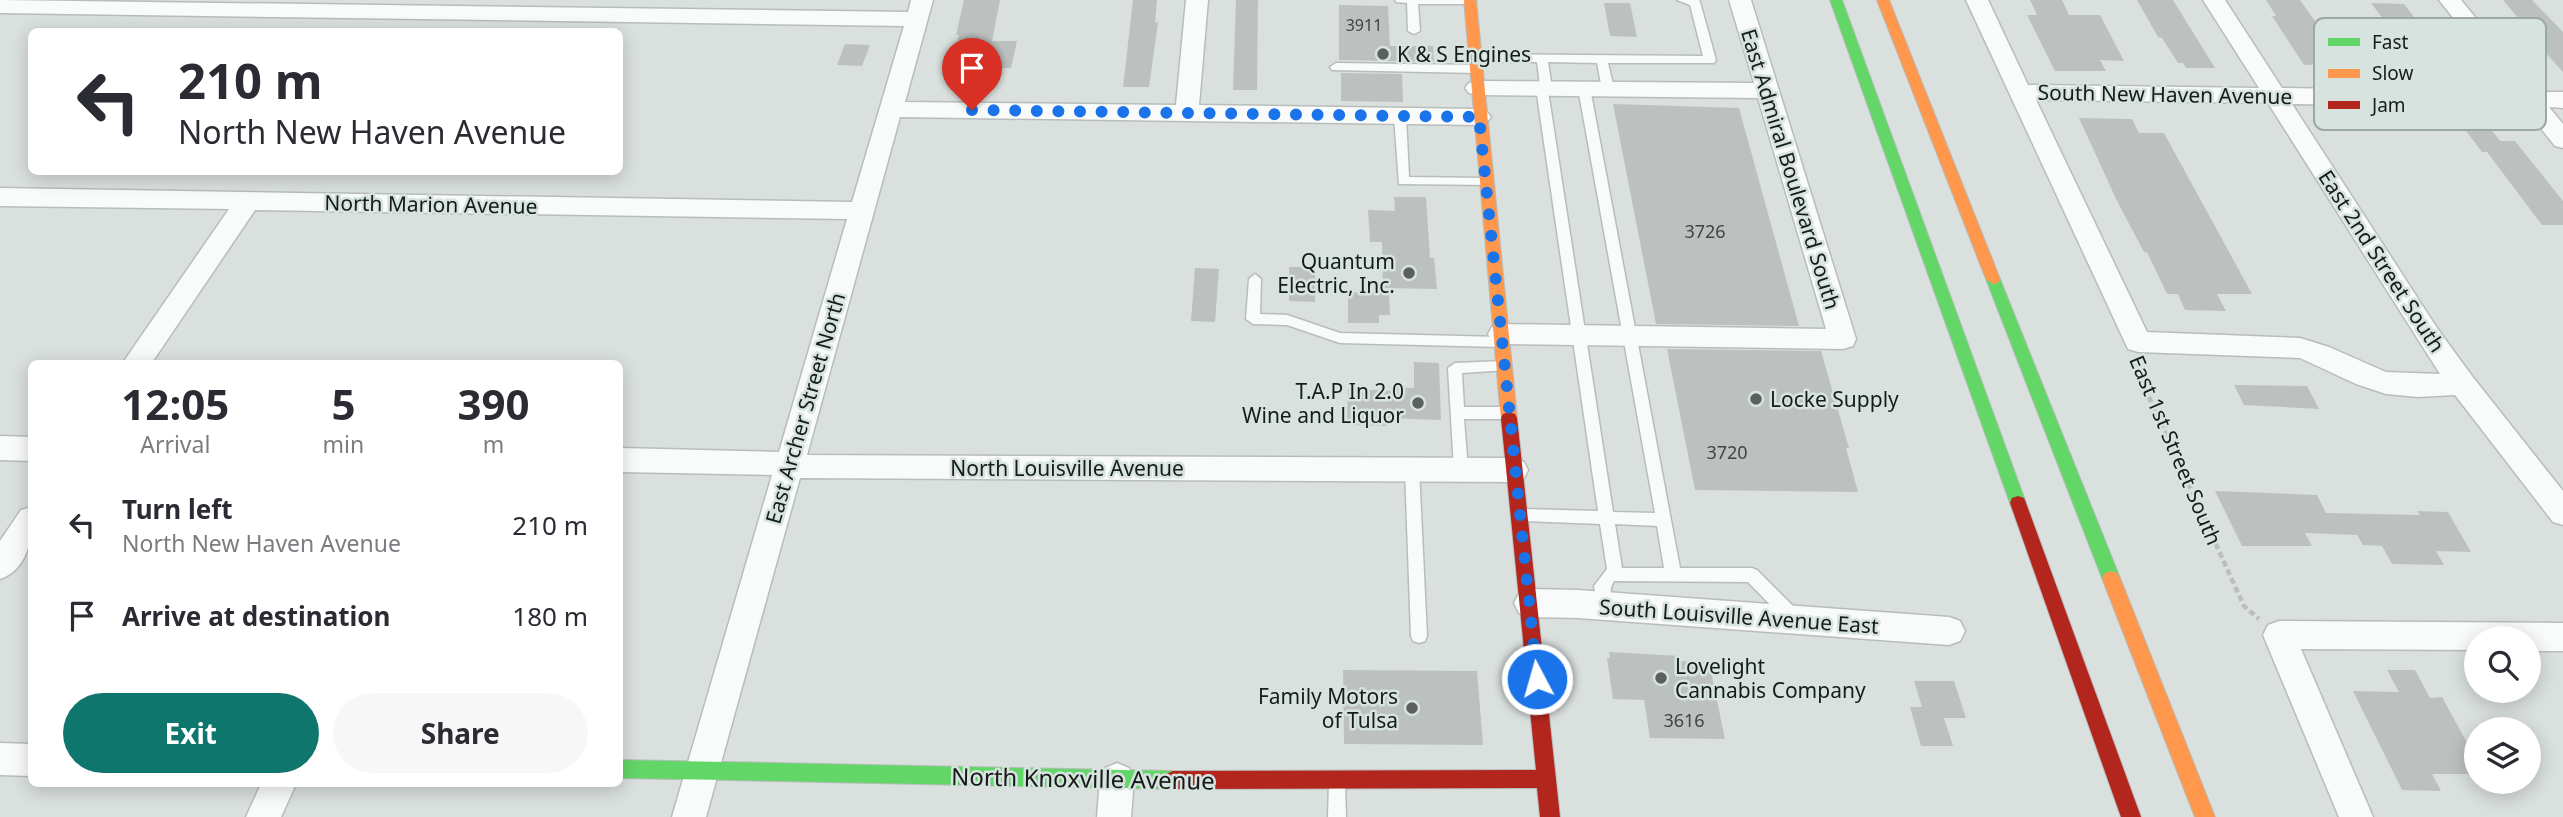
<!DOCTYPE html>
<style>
body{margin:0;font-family:"Noto Sans",sans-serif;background:#f7f7f7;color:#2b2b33;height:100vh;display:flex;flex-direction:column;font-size:26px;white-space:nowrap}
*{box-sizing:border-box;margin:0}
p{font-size:23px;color:#7c7c81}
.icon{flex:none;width:38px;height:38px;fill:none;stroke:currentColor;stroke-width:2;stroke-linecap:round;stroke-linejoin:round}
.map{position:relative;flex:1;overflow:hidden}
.details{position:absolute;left:28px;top:360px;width:595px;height:427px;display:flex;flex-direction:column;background:#fff;border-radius:10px;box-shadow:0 4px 18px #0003}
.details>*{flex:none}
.top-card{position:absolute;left:28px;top:28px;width:595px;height:147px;border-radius:10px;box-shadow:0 4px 18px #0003;background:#fff;color:#2b2b33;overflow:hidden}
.controls{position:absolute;left:2464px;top:626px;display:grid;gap:14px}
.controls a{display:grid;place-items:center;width:77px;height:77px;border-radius:50%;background:#fff;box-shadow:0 4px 18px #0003;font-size:35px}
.pin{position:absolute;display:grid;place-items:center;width:60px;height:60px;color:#fff;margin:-72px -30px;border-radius:50% 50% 50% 0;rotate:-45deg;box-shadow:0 0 7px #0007}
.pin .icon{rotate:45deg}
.me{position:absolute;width:77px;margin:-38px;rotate:354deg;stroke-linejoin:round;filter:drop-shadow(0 0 5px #0008)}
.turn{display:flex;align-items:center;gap:24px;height:147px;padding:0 35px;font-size:32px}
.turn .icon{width:91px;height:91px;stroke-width:2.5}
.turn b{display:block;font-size:49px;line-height:60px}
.eta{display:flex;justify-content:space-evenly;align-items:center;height:119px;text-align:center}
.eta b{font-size:42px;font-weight:700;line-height:49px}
.button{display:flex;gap:14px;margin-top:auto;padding:14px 35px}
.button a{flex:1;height:80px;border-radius:42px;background:#0f766e;color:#fff;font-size:28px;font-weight:700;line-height:80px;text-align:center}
.button a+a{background:#f7f7f7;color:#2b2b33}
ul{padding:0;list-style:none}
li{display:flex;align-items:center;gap:21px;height:91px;padding:0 35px}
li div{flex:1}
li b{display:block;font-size:26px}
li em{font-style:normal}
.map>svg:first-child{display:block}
.building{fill:#bcc1bf}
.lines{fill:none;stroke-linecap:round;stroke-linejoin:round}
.lane-casing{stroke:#b8bdbb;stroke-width:3}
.street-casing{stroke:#b8bdbb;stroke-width:3}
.fast-casing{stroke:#b8bdbb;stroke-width:2}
.slow-casing{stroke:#b8bdbb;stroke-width:2}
.jam-casing{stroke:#b8bdbb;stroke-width:2}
.path{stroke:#bcbebd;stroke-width:4.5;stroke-dasharray:6 3.5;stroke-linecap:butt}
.lane{fill:#f9fafa;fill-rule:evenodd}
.street{fill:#f9fafa;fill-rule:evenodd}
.fast{fill:#63d668;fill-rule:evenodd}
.slow{fill:#ff974d;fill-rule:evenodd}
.jam{fill:#b3261e;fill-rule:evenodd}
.route{stroke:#1a73e8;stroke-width:12;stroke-dasharray:0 21.6}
.poi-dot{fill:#5b605e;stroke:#d7e3de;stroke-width:2.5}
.labels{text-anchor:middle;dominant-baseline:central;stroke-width:5;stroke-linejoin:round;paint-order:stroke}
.far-number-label{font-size:16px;fill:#404442}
.number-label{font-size:18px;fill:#404442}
.poi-label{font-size:21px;fill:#171b19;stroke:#d7e3de;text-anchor:start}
.street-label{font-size:21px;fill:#171b19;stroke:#d7e3de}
.near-street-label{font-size:24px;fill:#171b19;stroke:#d7e3de}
.key{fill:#d7e3de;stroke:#9da7a3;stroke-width:2}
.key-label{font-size:19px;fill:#171b19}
</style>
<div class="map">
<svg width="2563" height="817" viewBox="0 0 2563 817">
<rect width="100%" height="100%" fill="#dae0dd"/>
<path class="building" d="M964,0H1000L992,41H1017L1011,68L951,67L959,35H956Z
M1133,0H1157L1155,22L1158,23L1149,87H1123Z
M1236,0H1258L1257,90H1233Z
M2030,0H2062L2069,15H2100L2124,61L2100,60L2106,71H2055L2027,15H2037Z
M2137,0H2173L2215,68H2186L2183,63H2178L2162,38L2158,37Z
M2266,0H2300L2345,63L2304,65L2272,16H2276Z
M2503,0H2532L2563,32V72L2515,19H2519Z
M1604,3H1630L1637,37L1610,36Z
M2371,3L2404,4L2456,72L2431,71L2421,58H2413Z
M1339,5L1388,6L1390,46H1433L1434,62L1339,60Z
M845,44L870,45L862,66L837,65Z
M1341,73L1402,74L1403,102L1341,101Z
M1613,104L1739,108L1799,326L1656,324Z
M2079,118L2132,119L2139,133H2164L2252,294H2217L2226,311L2185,310L2178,294H2167L2147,252H2144L2117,201Z
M2460,123L2487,124L2500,141H2515L2563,201V225H2542L2487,152H2482Z
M1394,197H1426L1430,258H1434L1437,289L1383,288L1382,242H1370L1368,210L1395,211Z
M1289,267H1315V302L1289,301Z
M1195,268L1219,269L1215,322L1191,321Z
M1348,292L1389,293L1390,315H1379V323H1348Z
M1667,349L1821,351L1849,448H1846L1858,492L1695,490Z
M1414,362L1439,363L1441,420L1387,418V426L1347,425L1348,389L1395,391V387L1414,388Z
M2234,385L2307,386L2319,409L2244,405Z
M2215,491L2317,495L2326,513L2420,515L2417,511L2448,512L2471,552L2436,551L2444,565L2392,564L2382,546L2363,545L2357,535L2305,533L2312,546H2242Z
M1609,652L1681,656V661L1709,662L1725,739L1650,738L1644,700L1613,699L1607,658H1610Z
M1343,670L1477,671L1483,745L1344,744Z
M2387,670H2415L2430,698L2442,697L2476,759V774H2432L2441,791L2402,790L2353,691L2399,692Z
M1914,681H1954L1966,718H1944L1953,746H1921L1910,707H1922Z"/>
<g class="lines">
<defs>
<path id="lane" d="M1395,0H1476V1L1471,4H1418L1420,31L1414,34L1408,31L1407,3L1396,2Z
M1677,0H1699L1700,2L1716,60L1714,63H1608L1614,89L1608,93L1602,89L1597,63L1548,62L1552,88L1548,91L1613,512L1655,513L1578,88L1584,84L1590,88L1680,568H1752L1757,570L1799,612L1801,617L1799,622L1793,624L1787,622L1748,582L1614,581C1607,591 1614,601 1608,612L1603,614L1598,612L1594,586L1607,569L1600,524L1522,521L1517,519L1515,515L1517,511L1522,509L1598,511L1536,88L1540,85L1537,62H1475L1469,58L1475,54L1703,56L1690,5ZM1615,524L1657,526L1664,568H1622Z
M1336,63L1476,65L1482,69L1476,73L1332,70L1330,67Z
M1400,112L1406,116L1409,177L1486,178L1490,179L1492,182L1490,185L1399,184L1394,116Z
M1255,274L1261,279L1260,314L1287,315L1340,333L1500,337L1507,342L1500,347L1340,343L1287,325L1253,324L1246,319L1249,279Z
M1503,361L1510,366L1508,370L1462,373L1464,407H1508L1513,409L1515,413L1513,417L1508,419H1464L1468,469L1466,473H1456L1454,469L1448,368L1455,363Z
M1412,463L1417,465L1419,469L1427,636L1425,641L1419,643L1413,641L1411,636L1405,469L1407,465Z
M1337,775L1343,777L1345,783L1346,817H1328L1329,783L1331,777Z"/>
<path id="street" d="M0,0L908,12L911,0H933L905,102L1176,105L1186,0H1208L1199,105L1479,109L1487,112L1491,117L1487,122L1479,125L900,117L807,455L1514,458L1524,462L1528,470L1524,478L1514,482L800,478L706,817H672L772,475L620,472V448L779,452L847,219L255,210L151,364H122L229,209L0,206V188L852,202L904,26L0,13Z
M1729,0H1751L1856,339L1853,346L1843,349L1501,344L1492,341L1488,334L1492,327L1501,324L1826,329L1758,98L1477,95L1469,93L1465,88L1469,83L1477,81L1754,83Z
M1966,0H1988L2028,85L2259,88L2203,0H2225L2282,88L2512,92L2439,0H2461L2537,92H2563V108L2549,107L2563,124V148L2555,146L2524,107L2292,104L2437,328L2472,376L2563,491V525L2553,522L2455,395L2418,397L2386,394L2356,384L2300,358L2138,352L2128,349ZM2036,100L2268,103L2440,374L2386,372L2329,347L2300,338L2147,332Z
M0,436L32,437V461L0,460Z
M32,507C32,534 31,568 0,579V541L21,510Z
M1530,589L1578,590L1949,617L1960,621L1965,631L1960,641L1949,645L1578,618L1530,617L1519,613L1514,603L1519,593Z
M2279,621L2563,623V651H2529V639H2476V650L2301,649L2373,817H2339L2263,635L2268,625Z
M0,743L32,744V776L0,775Z
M1117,763L1129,768L1134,779L1131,817H1097L1100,779L1105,768Z
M261,784H296L281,817H246Z"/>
<path id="fast" d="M1830,0H1842L2026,503L2024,508L2018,510L2012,508L2010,503Z
M1993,274L2000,279L2120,578L2117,583L2111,585L2105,583L2102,578L1986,279Z
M620,760L1173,771L1180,774L1183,780L1180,786L1173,789L620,778Z"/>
<path id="slow" d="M1464,0H1476L1517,418L1515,422H1503L1501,418Z
M1877,0H1889L2000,279L1998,283L1993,284L1986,279Z
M2111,571L2117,573L2120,578L2215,817H2195L2102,578L2105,573Z"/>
<path id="jam" d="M1509,412L1515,414L1517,418L1560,817H1540L1537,788L1173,789L1166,786L1163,780L1166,774L1173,771L1536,770L1501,418L1503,414Z
M2018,496L2024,498L2026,503L2141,817H2121L2010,503L2012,498Z"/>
</defs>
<use href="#lane" class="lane-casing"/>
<use href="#street" class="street-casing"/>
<use href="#fast" class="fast-casing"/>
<use href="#slow" class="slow-casing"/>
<use href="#jam" class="jam-casing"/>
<path class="path" d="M2133,362L2244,606L2259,619"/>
<use href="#lane" class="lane"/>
<use href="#street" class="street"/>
<use href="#fast" class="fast"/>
<use href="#slow" class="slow"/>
<use href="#jam" class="jam"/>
</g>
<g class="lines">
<path class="route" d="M972,110L1479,117L1537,679"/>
</g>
<g class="poi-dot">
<circle cx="1383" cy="54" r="7"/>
<circle cx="1409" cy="273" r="7"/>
<circle cx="1756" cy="399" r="7"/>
<circle cx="1418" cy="403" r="7"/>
<circle cx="1661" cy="678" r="7"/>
<circle cx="1412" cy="708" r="7"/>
</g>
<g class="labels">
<g class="far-number-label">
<text x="1364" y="25">3911</text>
</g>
<g class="number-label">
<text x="1705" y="231">3726</text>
<text x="1727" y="452">3720</text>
<text x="1684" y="720">3616</text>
</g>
<g class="poi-label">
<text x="1397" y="54">K &amp; S Engines</text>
<text x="1395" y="261" text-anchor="end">Quantum<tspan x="1395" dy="24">Electric, Inc.</tspan></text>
<text x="1404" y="391" text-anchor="end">T.A.P In 2.0<tspan x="1404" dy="24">Wine and Liquor</tspan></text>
<text x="1770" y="399">Locke Supply</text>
<text x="1675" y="666">Lovelight<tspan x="1675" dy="24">Cannabis Company</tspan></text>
<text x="1398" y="696" text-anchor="end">Family Motors<tspan x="1398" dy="24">of Tulsa</tspan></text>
</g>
<g class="street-label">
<text transform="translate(2165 94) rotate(1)">South New Haven Avenue</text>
<text transform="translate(1791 169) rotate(73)">East Admiral Boulevard South</text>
<text transform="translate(431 204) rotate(1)">North Marion Avenue</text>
<text transform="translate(2382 261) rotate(57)">East 2nd Street South</text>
<text transform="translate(805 408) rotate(-74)">East Archer Street North</text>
<text transform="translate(2176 450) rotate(67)">East 1st Street South</text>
<text x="1067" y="468">North Louisville Avenue</text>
<text transform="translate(1739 616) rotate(4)">South Louisville Avenue East</text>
</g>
<g class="near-street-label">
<text transform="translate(1083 778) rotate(1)">North Knoxville Avenue</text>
</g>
</g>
<rect x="2314" y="18" width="232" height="112" rx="10" class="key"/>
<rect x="2328" y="38" width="32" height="8" fill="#63d668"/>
<rect x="2328" y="69" width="32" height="9" fill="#ff974d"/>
<rect x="2328" y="101" width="32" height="8" fill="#b3261e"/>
<g class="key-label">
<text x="2372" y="49">Fast</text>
<text x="2372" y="80">Slow</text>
<text x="2372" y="112">Jam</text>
</g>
</svg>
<div class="controls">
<a><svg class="icon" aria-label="search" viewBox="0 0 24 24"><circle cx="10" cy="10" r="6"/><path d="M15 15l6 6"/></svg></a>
<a><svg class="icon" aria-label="layers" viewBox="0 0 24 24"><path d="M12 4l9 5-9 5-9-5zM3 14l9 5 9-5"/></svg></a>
</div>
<div class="pin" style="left:972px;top:110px;background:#d93025"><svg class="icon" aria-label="arrive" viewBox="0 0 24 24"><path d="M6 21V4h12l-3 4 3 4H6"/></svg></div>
<svg class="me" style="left:1537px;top:679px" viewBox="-20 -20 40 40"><circle r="17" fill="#1a73e8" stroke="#fff" stroke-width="3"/><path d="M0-11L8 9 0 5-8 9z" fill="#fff"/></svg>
<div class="top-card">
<div class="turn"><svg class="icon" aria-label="left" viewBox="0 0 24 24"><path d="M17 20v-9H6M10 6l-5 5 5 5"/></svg><div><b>210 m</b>North New Haven Avenue</div></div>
</div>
<section class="details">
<div class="eta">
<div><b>12:05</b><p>Arrival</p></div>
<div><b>5</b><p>min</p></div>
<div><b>390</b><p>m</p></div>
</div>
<ul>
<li><svg class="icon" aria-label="left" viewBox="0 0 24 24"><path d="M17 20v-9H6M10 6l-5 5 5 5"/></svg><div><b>Turn left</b><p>North New Haven Avenue</p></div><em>210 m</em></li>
<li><svg class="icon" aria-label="arrive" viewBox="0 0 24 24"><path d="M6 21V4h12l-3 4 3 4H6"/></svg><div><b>Arrive at destination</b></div><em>180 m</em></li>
</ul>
<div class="button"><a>Exit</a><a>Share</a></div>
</section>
</div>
